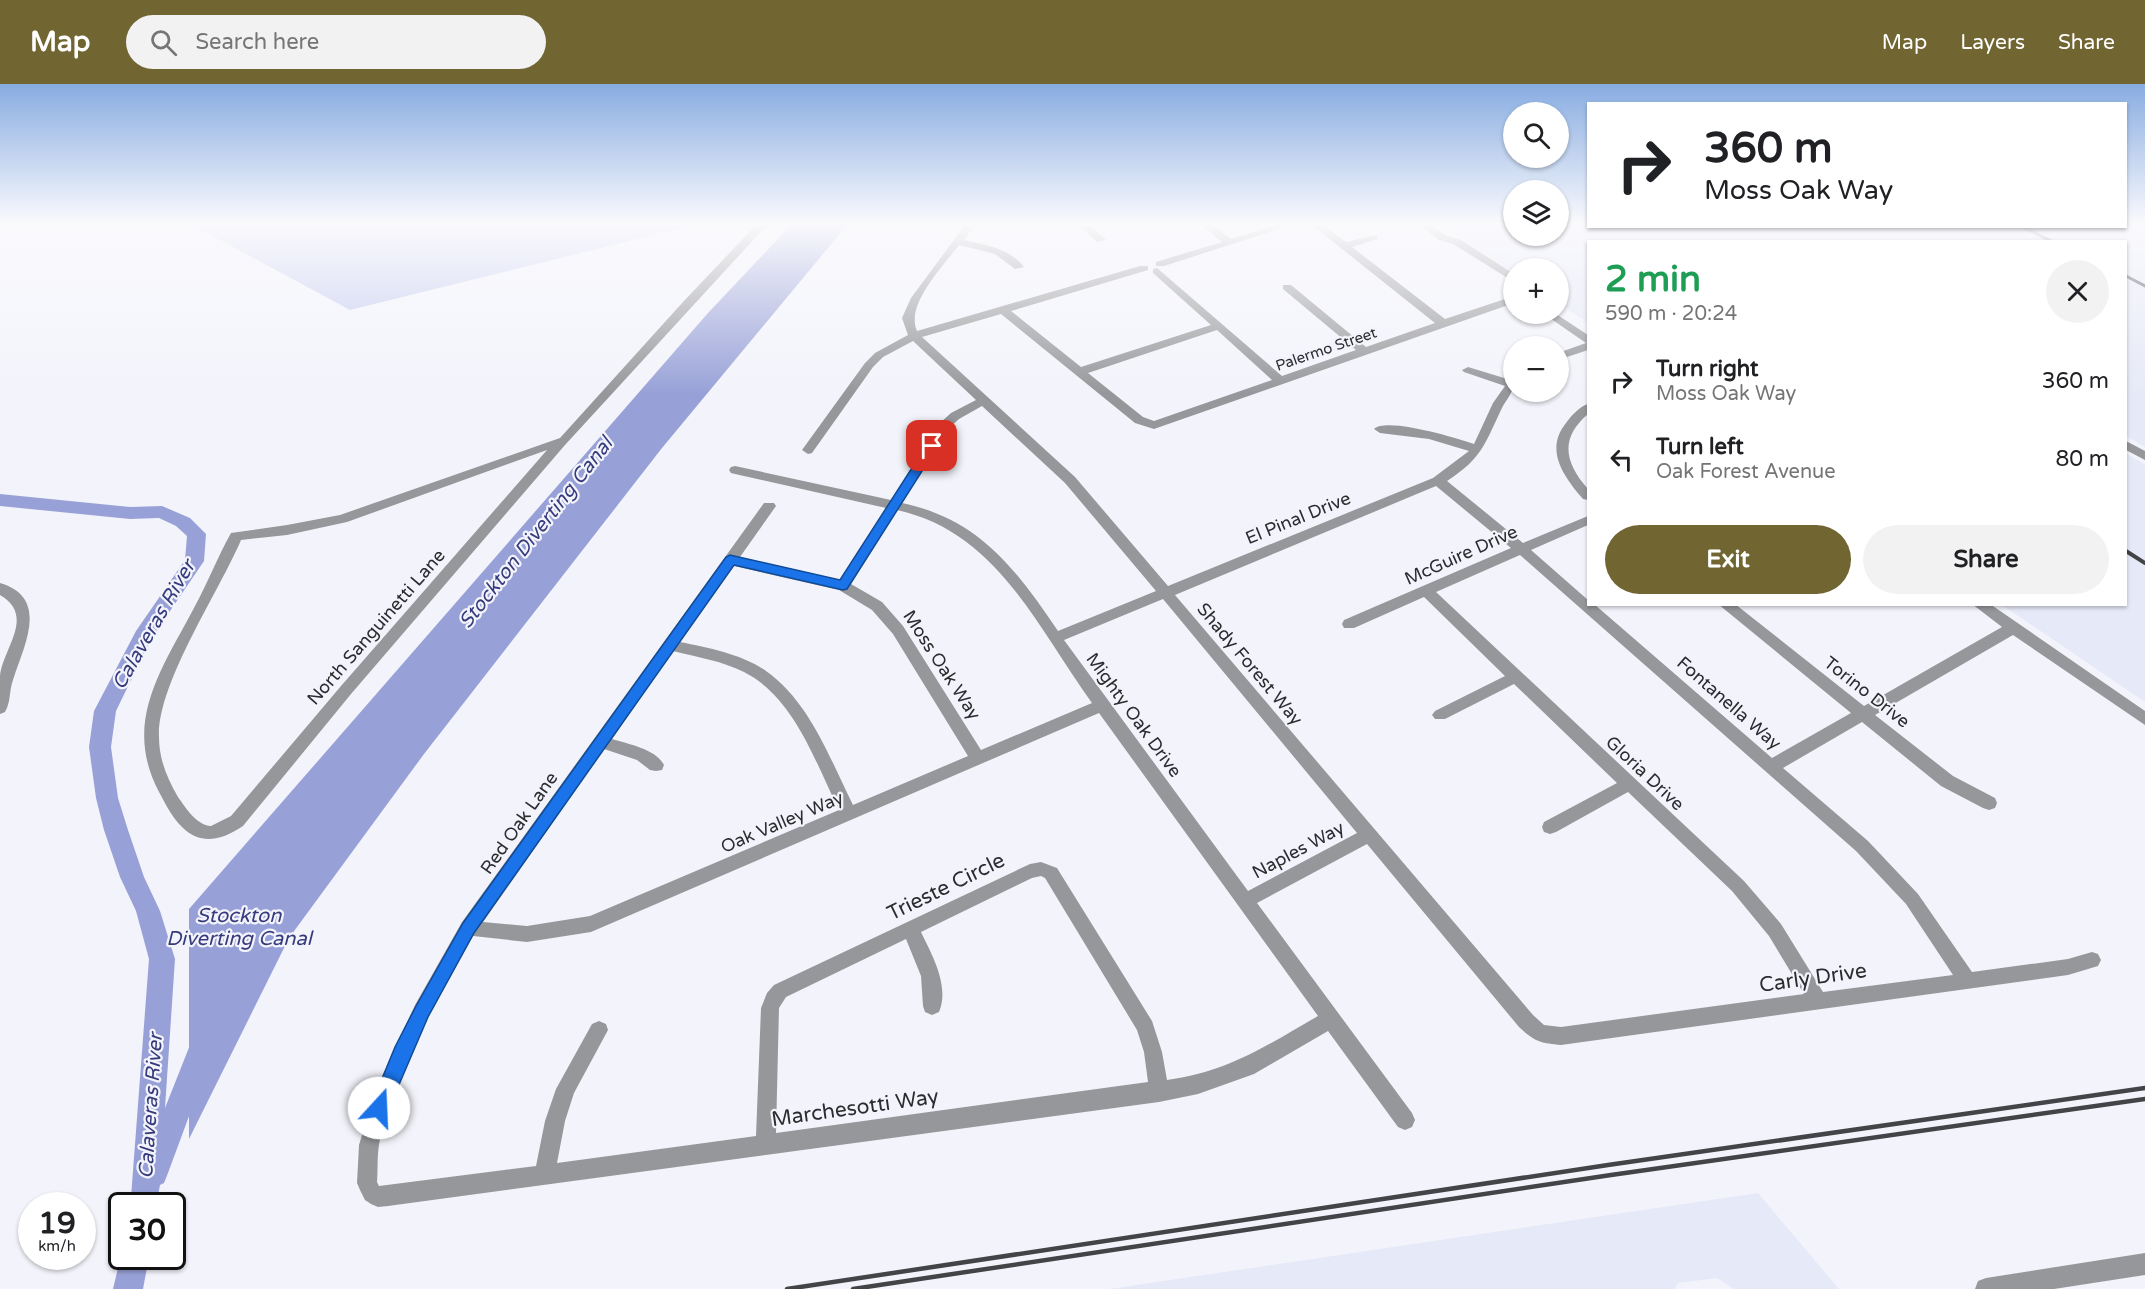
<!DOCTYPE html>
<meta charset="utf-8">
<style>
body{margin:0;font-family:"Varela Round",sans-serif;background:#f2f2f2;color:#202124;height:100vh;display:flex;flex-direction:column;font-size:22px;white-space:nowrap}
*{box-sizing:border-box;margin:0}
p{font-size:20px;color:#757577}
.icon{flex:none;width:33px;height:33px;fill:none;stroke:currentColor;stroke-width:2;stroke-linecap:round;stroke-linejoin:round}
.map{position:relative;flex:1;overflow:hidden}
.panel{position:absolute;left:1587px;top:156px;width:540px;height:366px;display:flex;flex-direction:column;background:#fff;border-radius:0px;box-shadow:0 2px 4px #0004}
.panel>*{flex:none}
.hud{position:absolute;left:1587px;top:18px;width:540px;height:126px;border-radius:0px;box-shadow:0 2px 4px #0004;background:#fff;color:#202124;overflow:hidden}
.fabs{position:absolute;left:1503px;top:18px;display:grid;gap:12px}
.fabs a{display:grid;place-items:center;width:66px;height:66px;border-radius:50%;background:#fff;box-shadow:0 2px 4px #0004;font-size:30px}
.speed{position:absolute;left:18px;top:1108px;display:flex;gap:12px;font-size:30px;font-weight:700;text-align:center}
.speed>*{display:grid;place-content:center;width:78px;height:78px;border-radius:50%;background:#fff;box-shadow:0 2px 4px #0004;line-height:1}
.speed small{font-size:15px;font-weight:400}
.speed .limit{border:3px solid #111;border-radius:9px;background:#fff;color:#111}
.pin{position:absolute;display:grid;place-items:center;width:51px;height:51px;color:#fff;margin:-26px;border-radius:12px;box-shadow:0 3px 9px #0006}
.me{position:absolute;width:66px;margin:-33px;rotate:20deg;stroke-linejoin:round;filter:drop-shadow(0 0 4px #0008)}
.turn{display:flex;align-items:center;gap:21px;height:126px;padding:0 18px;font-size:27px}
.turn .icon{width:78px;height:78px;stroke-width:2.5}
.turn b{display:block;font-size:42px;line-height:51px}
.round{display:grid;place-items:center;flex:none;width:63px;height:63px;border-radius:32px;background:#f2f2f2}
.head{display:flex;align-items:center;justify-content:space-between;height:102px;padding:0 18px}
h1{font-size:36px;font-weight:800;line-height:45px;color:#1e9e55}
.primary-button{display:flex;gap:12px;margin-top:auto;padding:12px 18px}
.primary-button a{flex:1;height:69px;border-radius:36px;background:#716532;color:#fff;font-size:24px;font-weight:800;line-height:69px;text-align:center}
.primary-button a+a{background:#f2f2f2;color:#202124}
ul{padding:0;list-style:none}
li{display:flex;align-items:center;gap:18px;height:78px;padding:0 18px}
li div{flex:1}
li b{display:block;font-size:22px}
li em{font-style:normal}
header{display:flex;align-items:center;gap:36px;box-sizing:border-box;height:84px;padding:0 30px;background:#716532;color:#fff}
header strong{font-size:28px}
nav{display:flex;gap:33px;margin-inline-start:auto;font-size:21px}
.search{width:420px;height:54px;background:#f2f2f2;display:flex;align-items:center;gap:15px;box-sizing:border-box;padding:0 21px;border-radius:33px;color:#757577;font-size:22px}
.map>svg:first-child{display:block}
.built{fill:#e6e9f7}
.green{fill:#c4caee}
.water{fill:#98a1d7}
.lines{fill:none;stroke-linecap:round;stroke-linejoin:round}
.river{fill:#98a1d7;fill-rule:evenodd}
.minor{fill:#96979a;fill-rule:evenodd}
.rail-far2{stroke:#434447;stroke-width:3}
.rail-far1{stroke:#434447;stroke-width:4}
.rail{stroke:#434447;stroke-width:4.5}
.route{fill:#1a73e8;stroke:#114b97;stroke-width:1.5}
.labels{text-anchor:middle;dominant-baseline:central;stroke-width:4.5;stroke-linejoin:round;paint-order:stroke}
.far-street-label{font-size:15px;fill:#2b2c2e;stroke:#f3f4fb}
.street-label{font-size:18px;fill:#2b2c2e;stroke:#f3f4fb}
.water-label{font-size:20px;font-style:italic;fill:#363b7c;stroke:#f3f4fb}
.near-street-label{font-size:21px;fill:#2b2c2e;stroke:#f3f4fb}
</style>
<header>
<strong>Map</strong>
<div class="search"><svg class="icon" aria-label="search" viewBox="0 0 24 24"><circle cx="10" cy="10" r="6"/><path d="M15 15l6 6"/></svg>Search here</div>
<nav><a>Map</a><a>Layers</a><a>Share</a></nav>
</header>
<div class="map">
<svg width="2145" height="1205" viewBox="0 0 2145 1205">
<rect width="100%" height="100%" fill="#f3f4fb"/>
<path class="built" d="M1442,141H1513L1514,152H1558L1559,141H2145V363L2126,352V158H1588V239L1559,219L1558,184H1514L1513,189Z
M2126,369L2145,381V618L2002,521L2126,520Z
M1758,1109L1839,1205H1734L1717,1194L1678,1199L1675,1205H1109Z"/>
<path class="green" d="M192,141H694L350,226Z"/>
<path class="water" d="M791,141H847L662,364L424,670L289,854L189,1055V825L708,229Z"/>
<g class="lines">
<path class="river" d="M0,410L130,423L162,422L190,434L206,450L204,477L151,555L116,627L111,663L118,714L128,746L144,793L160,827L175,875L165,1024L190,961L199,957L208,961L212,970L168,1089L164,1099L160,1101L156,1122H134L131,1113L149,875L136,827L120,793L104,746L96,714L89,663L94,627L136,547L185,476L187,452L176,442L159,434L130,435L0,422Z
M122,1167V1173H149L143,1205H113Z"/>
<path class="minor" d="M756,141H767L565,361L351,610L243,742C222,756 201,762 182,743C172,733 166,721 159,708C122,638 162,585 195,522C208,498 218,472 231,449L287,441L340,431L560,354L683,218ZM547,366L341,602L231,732L211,742C196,741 186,724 178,713C167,694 159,675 159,653C157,600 219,508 241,456L287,451L347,438Z
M965,141H975L964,156C986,161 1009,164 1024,183L1015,185L995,170L959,161C943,182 905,221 917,247L1140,182H1148V186L1011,227L1081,283L1211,241L1153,189V185L1157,184L1282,292L1356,266L1283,205V201H1291L1366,263L1435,239L1312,141H1323L1346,158L1377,151V155L1352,163L1445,235L1514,212V219L1154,345L1135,339L1001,230L922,253L1075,393L1168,502L1433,394L1469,367L1429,355L1380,349L1374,345C1387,333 1456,354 1474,360L1493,319L1505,302L1464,288L1462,286L1468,283L1514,297C1514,309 1506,315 1501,326C1484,362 1481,375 1447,397L1523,459L1588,432V441L1531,466L1588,516V520H1594L1772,674L1851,629L1718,520H1735L1864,622L2002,543L1972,520H1990L2145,627V641L2013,551L1875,631L1953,692L1995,714L1997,719L1995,724L1989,726L1983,724L1941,702L1862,638L1783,684L1868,757L1918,810L1972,888L2068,875L2092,868L2098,870L2101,876L2098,882L2068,891L1561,961C1540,959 1535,958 1519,943L1367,760L1257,819L1412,1029L1415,1036L1412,1043L1405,1046L1398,1043L1328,947L1254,990L1198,1010L1159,1018L388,1122L378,1123L371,1120L365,1116L360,1106L357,1099L359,1061L375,1008L415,921L462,838L764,419H774L776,422L740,473L840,496L886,424L735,390L731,389L729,386L731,383L735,382L891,416L940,339L951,329L976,316L913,257L883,273L873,283L812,369L808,370L802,366L865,279L875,269L908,251L902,234L911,214ZM1217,246L1272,296L1154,337L1143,333L1088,289ZM982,322L1065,399L1156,507L1058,547C1016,485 979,435 902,419L949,344L959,335ZM1436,402L1511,464L1344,536L1342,540L1344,544H1354L1424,513L1505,592L1435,627L1432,631L1435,635H1445L1514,600L1617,699L1544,738L1542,743L1544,748L1550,750L1556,748L1628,708L1732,807L1769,852L1804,910L1561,943L1544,941L1533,931L1175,511ZM897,426C997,448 1037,543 1092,619L981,666L903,542L882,518L851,500ZM1520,471L1856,767L1906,820L1953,891L1823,908L1781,840L1744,797L1436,508ZM734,482L839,506L872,526L893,550L968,672L853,721C830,675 810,618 766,587C742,570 709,564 680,558ZM1163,515L1357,749L1248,807L1064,556ZM673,567C697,573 722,577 744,588C795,614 815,678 839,726L590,832L527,842L483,838L604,665L637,676L650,686L656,687L662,686L664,681C656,665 628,660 612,655ZM1099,629L1318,932C1266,962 1227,988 1167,996L1162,968L1152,937L1057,784L1041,778L1030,780L774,901L767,909L761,924L756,1052L557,1079L565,1037L574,1009L608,946L606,940L599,937L592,940L556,1005L545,1037L536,1082L379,1102L377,1098C378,1086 377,1073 379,1061C390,994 440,912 473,852L527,858L591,848ZM1041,792L1045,794L1137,946L1144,968L1148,998L776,1049L779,924L786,913L906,855L921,892L923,922L925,928L932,931L939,928C950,902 932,871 921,848L1032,794Z
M1079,141H1090L1106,156L1097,158Z
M1202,141H1213L1231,155L1276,141H1291L1164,182H1156V178L1222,158Z
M1420,141H1431L1447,152L1461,156L1514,190V198L1453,160L1439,156Z
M1544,230H1556L1588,251V266L1558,276V269L1586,259Z
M1588,320V330C1560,354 1564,378 1588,405V416L1583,415C1564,393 1544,366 1566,339C1572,331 1579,323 1588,320Z
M2126,357L2145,367V376L2126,366Z
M0,499C51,514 23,563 13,596C9,607 11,618 5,628L0,630C0,618 0,604 0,592C3,564 36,532 0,511Z
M2145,1169V1191L2054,1205H1975L1978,1197L1986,1194Z"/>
<path class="rail-far2" d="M2021,142L2053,158
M2126,192L2145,202"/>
<path class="rail-far1" d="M2126,467L2145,479"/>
<path class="rail" d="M787,1205L1608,1081L2145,1004
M853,1205L1611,1091L2145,1015"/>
</g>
<linearGradient id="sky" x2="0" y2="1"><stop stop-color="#88ace1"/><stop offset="0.45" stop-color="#fafafd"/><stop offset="1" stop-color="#fafafd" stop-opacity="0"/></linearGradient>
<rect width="2145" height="310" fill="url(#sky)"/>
<path class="route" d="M932,358L938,362L847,505L843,506L734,481L474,849L428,933L386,1031L379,1033L373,1031L370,1024L395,963L416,922L463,839L726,473L730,471L840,496L928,359Z"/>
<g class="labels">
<g class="far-street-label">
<text transform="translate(1326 265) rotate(-19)">Palermo Street</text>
</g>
<g class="street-label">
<text transform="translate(1298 434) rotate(-22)">El Pinal Drive</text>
<text transform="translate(1461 471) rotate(-24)">McGuire Drive</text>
<text transform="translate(376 543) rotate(-49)">North Sanguinetti Lane</text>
<text transform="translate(1250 580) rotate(50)">Shady Forest Way</text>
<text transform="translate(942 581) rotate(57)">Moss Oak Way</text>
<text transform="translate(1867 608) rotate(38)">Torino Drive</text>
<text transform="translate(1729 619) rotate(41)">Fontanella Way</text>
<text transform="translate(1134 631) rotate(54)">Mighty Oak Drive</text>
<text transform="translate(1645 689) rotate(43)">Gloria Drive</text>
<text transform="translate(782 738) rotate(-23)">Oak Valley Way</text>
<text transform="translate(519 739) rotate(-55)">Red Oak Lane</text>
<text transform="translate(1298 766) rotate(-28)">Naples Way</text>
</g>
<g class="water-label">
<text transform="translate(536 449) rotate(-52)">Stockton Diverting Canal</text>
<text transform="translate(154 541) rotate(-60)">Calaveras River</text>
<text x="239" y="832">Stockton<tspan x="239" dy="23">Diverting Canal</tspan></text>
<text transform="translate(151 1022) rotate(-86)">Calaveras River</text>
</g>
<g class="near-street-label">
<text transform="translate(946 803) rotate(-26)">Trieste Circle</text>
<text transform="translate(1813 894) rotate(-8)">Carly Drive</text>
<text transform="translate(855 1024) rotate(-8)">Marchesotti Way</text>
</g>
</g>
</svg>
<div class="fabs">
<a><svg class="icon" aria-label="search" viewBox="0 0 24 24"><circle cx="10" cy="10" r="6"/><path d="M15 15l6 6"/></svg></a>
<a><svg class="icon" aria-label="layers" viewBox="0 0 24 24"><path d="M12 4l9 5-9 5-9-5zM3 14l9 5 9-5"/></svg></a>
<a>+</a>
<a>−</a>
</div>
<div class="speed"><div>19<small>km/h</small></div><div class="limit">30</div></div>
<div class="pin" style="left:932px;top:362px;background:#d93025"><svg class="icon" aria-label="arrive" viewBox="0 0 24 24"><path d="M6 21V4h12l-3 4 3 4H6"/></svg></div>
<svg class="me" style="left:379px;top:1024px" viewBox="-20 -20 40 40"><circle r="19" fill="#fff"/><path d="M0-13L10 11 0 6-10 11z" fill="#1a73e8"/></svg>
<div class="hud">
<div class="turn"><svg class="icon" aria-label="right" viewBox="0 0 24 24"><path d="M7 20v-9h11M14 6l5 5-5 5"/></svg><div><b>360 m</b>Moss Oak Way</div></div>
</div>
<section class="panel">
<div class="head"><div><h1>2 min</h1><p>590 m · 20:24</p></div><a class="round"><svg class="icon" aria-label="close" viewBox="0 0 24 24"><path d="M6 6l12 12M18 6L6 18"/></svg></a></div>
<ul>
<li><svg class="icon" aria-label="right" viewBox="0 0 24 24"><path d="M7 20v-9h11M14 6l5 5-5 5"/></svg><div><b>Turn right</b><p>Moss Oak Way</p></div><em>360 m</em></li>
<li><svg class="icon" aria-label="left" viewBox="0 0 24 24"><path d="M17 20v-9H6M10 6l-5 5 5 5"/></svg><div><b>Turn left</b><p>Oak Forest Avenue</p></div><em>80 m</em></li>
</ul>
<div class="primary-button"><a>Exit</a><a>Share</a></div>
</section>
</div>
